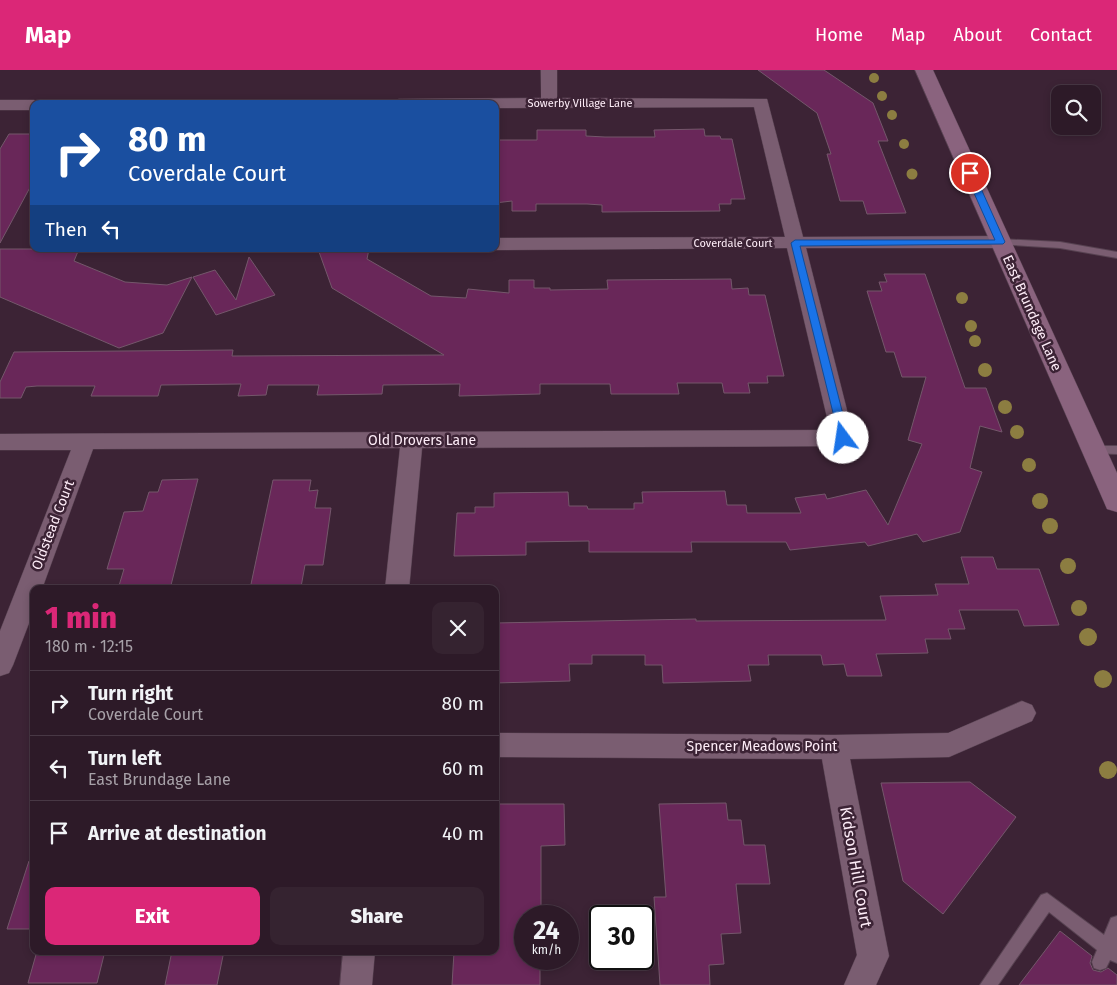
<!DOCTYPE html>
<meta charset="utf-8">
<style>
body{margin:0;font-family:"Fira Sans",sans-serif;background:#352330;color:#f1f3f6;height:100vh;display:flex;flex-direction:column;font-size:19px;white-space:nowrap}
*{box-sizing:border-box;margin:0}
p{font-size:16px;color:#a7a1a8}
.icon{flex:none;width:28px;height:28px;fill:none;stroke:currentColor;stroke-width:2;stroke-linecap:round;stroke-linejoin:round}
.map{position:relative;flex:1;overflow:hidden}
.details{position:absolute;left:30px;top:515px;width:469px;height:370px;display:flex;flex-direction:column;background:#2d1a28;border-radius:10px;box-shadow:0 2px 8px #0003,0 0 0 1px #483845}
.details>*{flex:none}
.banner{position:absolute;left:30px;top:30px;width:469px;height:152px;border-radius:10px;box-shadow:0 2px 8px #0003,0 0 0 1px #483845;background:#1a4fa0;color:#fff;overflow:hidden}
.controls{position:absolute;left:1051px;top:15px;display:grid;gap:10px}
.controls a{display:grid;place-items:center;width:50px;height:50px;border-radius:10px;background:#2d1a28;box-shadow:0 2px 8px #0003,0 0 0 1px #483845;font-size:25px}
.speed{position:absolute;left:514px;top:835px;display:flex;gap:10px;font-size:25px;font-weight:700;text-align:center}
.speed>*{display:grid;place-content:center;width:65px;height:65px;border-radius:50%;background:#2d1a28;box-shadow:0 2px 8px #0003,0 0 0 1px #483845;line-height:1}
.speed small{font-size:12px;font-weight:400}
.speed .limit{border:2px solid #111;border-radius:8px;background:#fff;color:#111}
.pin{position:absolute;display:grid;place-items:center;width:42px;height:42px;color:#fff;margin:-21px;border:2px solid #fff;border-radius:50%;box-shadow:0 1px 5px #0007}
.me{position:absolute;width:55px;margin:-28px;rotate:346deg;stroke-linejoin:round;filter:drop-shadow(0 0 4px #0008)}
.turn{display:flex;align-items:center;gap:18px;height:105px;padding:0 15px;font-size:22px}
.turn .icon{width:65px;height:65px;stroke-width:2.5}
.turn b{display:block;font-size:35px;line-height:42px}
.then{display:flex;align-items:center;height:48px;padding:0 15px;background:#0003;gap:10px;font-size:19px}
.round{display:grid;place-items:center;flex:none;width:52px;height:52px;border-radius:10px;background:#352330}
.head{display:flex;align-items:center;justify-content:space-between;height:85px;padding:0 15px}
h1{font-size:30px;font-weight:800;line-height:38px;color:#db2777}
.cta{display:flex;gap:10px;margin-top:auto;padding:10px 15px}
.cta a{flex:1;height:58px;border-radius:10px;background:#db2777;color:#fff;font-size:20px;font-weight:800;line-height:58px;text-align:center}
.cta a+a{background:#352330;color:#f1f3f6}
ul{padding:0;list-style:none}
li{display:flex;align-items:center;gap:15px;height:65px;padding:0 15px;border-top:1px solid #483845}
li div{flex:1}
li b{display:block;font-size:19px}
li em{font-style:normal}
header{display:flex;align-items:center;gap:30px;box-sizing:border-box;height:70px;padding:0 25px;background:#db2777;color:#fff}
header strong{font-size:24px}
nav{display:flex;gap:28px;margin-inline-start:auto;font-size:18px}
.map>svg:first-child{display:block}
.building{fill:#692759;stroke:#74576b}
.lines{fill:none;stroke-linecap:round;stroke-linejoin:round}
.service-casing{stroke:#574251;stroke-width:2}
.minor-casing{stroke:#574251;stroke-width:1}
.secondary-casing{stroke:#574251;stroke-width:1}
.service{fill:#7a5d71;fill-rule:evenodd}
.minor{fill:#7a5d71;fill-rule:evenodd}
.secondary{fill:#8a637e;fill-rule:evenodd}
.tree{fill:#8c7d41}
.route{fill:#1a73e8;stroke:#114b97}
.labels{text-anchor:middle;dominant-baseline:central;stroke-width:5;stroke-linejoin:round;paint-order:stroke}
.far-street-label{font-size:11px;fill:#fdecf7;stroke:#3c2335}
.street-label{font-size:14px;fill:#fdecf7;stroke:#3c2335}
.near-street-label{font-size:16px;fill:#fdecf7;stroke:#3c2335}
</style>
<header>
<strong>Map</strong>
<nav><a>Home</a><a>Map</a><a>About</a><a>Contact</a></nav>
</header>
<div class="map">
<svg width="1117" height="915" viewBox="0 0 1117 915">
<rect width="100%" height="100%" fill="#3c2335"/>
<path class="building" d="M758,0H824L873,33L888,71H878L906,143L867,144L863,131H840L827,84H831L817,43Z
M704,59L705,66H720L721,69H732L745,129H731V134H719L720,141L602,142V135L587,134H536V141H512V131L495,133V70H537V60H586V66L605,67H655L654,60Z
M9,64H34V110L0,173V79Z
M0,179H79L74,191L125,212L167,215L192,207L163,263L119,278L0,227Z
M318,179H369L367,189L431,226L466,228L468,219L509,223V210H534V218H550V220L608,219L607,210L731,209L732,219L748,218L749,225H765L784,306H767L768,313H748L750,323H724L722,313H677L679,324H611L610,314H540V324L459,326L460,314L383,315L382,324L317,325L319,315H268L266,325L238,326L241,314L161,315L158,326H91L95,316H37L26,317L21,328H0V312L14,282L233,280L232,286L444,285L332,218Z
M249,187L275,225L216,245L193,207L215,200L236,230Z
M884,204H925L965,318H986L1002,362L980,356L970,398L982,402L960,462L923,472L917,464L868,476L865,472L790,480L786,472H691L692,482H589V471L526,472V485L454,486L457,443H475V437H494V423L568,422L569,436H587L588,439H634V433H643L642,422L725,421L727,435H746L747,443H801L795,428L825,424L827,429L866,420L888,455L922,374L908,370L926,307H902L894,282H886L867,221H882L879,212H887Z
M198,409L170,519H118L124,499H107L124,442L143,441L149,422H158L162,410Z
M273,410H311L309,421L318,420L315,438H331L323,495H305L301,517L250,519Z
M961,487H993L997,499H1039L1059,555L1024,556L1018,540H959L965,559H948L951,569H925L928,583L876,584L882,606H847L844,594L823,595L821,585H768L769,595H748L751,611L663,613L662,595H645V585H592V594H569L570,611L495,613V553L696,549V551L886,550L880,526L938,525L935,514H969Z
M970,712L1016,747L943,844L903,811L881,713Z
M726,733L728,750H741L744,775H765L770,814H736L741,863L721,864L724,894L709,895L710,915H660L654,827H666L659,734Z
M495,734H564L565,775L541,776V846H525V889H540V915H452L454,882L495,881Z
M29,791H34V859H7Z
M1060,861L1092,886L1090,893L1093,900L1101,902L1108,898L1117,905V915H1019Z
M37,881H105L97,913H28Z
M172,881H224L217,915H165Z"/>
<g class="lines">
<defs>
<path id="service" d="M1000,169L1060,172L1117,182V188L1060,178L997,174L995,172Z
M1094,376H1117V384L1090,383L1088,380Z
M1047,823L1104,865L1111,848L1117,846V893L1110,890L1106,898L1100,900L1094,898L1092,892L1097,880L1049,842L998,915H980L1041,825Z"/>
<path id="minor" d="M541,0H557V28L767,29L803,167L1000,166L1007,168L1009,172L1007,176L1000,178H806L854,368L851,374L843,376L422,378L409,519H385L400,378L93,379L42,519H34V540L13,595L9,603L0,606V561L71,380H0V364L830,360L787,178L495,180L492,179H495V168L785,167L754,37L495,38V34H391L393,31L399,29L541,28Z
M0,30H34L41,34H34V40H0Z
M1022,631L1032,635L1036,643L1032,651L949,687L850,689L889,886L876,915H844L857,885L822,689L495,687V663L834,665L948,663Z
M343,881H375L372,915H340Z"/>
<path id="secondary" d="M915,0H933L1117,403V442L1107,439L1104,432Z"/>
</defs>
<use href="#service" class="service-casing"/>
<use href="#minor" class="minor-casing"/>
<use href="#secondary" class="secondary-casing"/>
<use href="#service" class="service"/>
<use href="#minor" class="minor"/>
<use href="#secondary" class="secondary"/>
</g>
<g class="tree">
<circle cx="874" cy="8" r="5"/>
<circle cx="882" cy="26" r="5"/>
<circle cx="892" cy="45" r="5"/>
<circle cx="904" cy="74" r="5"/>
<circle cx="912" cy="104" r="5.5"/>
<circle cx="962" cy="228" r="6"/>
<circle cx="971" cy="256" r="6"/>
<circle cx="975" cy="271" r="6"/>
<circle cx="985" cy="300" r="7"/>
<circle cx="1005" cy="337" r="7"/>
<circle cx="1017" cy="362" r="7"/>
<circle cx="1029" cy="395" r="7"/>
<circle cx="1040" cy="431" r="8"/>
<circle cx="1050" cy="456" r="8"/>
<circle cx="1068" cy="496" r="8"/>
<circle cx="1079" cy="538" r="8"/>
<circle cx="1088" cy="567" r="9"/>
<circle cx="1103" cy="609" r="9"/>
<circle cx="1108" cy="700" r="9"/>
</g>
<path class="route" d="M970,101L974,103L1005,172L1003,174L800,176L849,368L847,371H840L791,173L795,170H995L965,103Z"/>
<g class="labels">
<g class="far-street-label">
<text x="580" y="33">Sowerby Village Lane</text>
<text x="733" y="173">Coverdale Court</text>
</g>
<g class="street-label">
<text transform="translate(1032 243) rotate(66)">East Brundage Lane</text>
<text x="422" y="370">Old Drovers Lane</text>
<text transform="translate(53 455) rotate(-69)">Oldstead Court</text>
<text x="762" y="676">Spencer Meadows Point</text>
</g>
<g class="near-street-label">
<text transform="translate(856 797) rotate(80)">Kidson Hill Court</text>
</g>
</g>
</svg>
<div class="controls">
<a><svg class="icon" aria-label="search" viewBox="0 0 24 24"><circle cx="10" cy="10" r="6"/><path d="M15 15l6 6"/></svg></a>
</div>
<div class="speed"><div>24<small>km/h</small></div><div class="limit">30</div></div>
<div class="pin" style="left:970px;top:103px;background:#d93025"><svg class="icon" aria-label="arrive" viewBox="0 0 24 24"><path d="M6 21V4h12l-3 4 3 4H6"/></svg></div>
<svg class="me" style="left:843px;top:368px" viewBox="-20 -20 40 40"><circle r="19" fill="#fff"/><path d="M0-13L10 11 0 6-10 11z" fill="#1a73e8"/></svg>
<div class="banner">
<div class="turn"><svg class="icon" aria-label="right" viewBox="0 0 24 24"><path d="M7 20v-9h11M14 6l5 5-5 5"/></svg><div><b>80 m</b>Coverdale Court</div></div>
<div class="then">Then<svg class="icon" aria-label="left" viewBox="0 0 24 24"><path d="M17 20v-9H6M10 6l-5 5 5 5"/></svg></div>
</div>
<section class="details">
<div class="head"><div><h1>1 min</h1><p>180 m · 12:15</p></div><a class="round"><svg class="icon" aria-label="close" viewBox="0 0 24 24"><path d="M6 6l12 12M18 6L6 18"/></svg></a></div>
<ul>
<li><svg class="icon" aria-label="right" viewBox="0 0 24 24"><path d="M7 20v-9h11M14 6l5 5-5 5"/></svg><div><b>Turn right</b><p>Coverdale Court</p></div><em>80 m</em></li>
<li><svg class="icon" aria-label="left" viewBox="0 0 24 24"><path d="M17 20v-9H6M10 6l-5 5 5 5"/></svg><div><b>Turn left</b><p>East Brundage Lane</p></div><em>60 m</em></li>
<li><svg class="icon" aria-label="arrive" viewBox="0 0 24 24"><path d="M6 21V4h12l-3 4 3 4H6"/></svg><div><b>Arrive at destination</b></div><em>40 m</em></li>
</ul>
<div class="cta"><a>Exit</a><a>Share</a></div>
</section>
</div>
